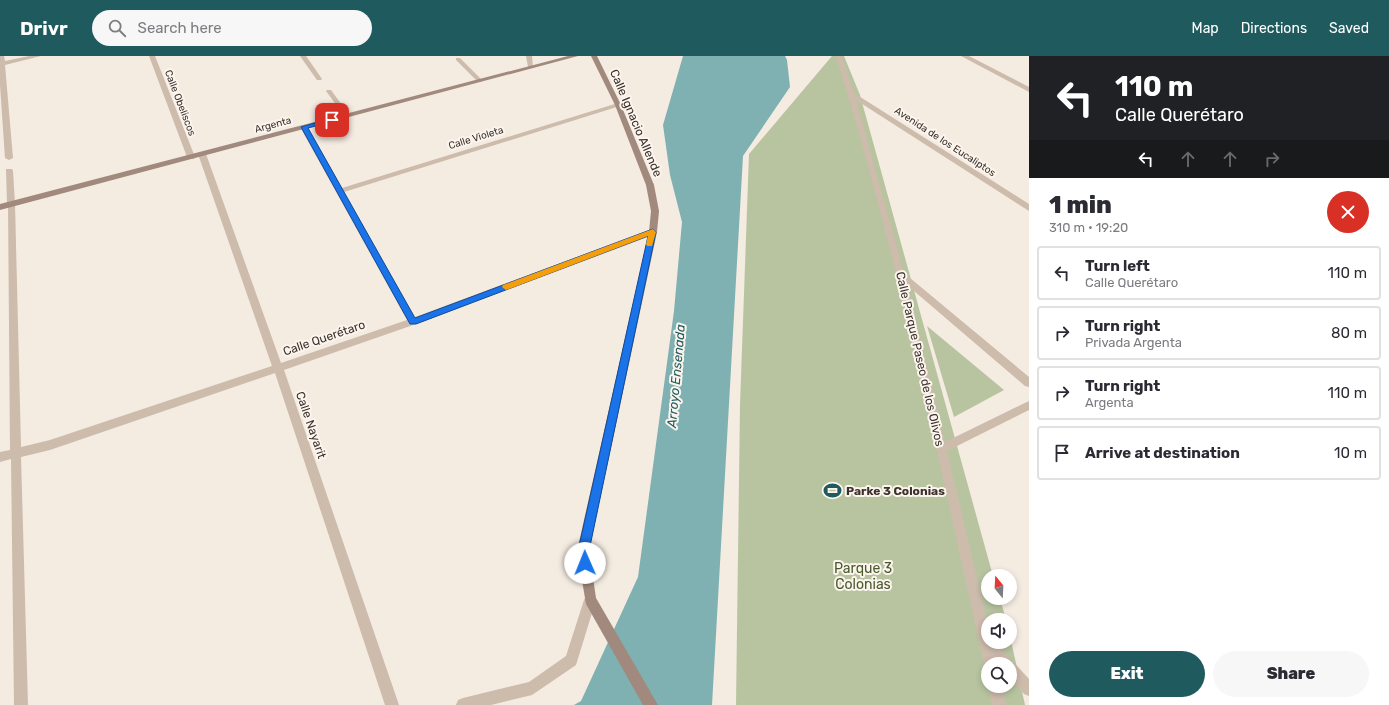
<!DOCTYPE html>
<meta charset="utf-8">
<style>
body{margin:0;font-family:Rubik,sans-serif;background:#f7f7f7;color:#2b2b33;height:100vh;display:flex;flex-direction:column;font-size:15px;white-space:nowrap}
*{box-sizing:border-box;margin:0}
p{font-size:13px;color:#7c7c81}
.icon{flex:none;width:22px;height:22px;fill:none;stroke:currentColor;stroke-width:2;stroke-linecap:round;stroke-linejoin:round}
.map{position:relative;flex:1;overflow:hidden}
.drawer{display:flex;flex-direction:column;background:#fff;width:360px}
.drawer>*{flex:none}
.banner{background:#202124;color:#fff;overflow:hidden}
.needle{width:26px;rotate:342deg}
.tools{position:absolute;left:981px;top:513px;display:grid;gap:8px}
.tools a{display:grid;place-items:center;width:36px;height:36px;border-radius:50%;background:#fff;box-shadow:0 2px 6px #0003;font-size:20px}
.pin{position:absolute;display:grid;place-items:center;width:34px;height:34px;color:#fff;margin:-17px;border-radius:8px;box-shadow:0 2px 6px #0006}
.me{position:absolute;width:44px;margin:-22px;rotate:359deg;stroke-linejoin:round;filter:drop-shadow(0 0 3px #0008)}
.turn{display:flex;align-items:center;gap:14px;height:84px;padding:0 20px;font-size:18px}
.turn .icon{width:52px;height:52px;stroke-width:2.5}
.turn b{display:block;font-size:28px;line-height:34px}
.lanes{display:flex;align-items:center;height:38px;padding:0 20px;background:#0003;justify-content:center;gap:20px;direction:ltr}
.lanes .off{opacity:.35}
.round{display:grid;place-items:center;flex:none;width:42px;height:42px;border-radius:21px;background:#f7f7f7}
.head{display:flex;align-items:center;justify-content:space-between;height:68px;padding:0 20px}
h1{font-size:24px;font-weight:800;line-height:30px}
.primary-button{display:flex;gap:8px;margin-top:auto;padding:8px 20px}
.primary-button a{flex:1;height:46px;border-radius:24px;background:#1f5a5e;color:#fff;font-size:16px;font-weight:800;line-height:46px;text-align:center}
.primary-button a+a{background:#f7f7f7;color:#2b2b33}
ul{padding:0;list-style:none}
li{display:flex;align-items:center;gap:12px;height:54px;margin:0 8px 6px;padding:0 12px;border:2px solid #e1e1e2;border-radius:4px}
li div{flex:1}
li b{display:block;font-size:15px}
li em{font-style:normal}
header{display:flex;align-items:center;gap:24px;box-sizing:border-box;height:56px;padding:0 20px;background:#1f5a5e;color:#fff}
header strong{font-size:19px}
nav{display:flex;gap:22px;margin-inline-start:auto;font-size:14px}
.search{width:280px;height:36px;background:#f7f7f7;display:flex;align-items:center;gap:10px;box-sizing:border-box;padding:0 14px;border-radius:22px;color:#7c7c81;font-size:15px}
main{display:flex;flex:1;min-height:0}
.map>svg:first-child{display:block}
.green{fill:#b8c4a0;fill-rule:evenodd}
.water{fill:#7fb0b2}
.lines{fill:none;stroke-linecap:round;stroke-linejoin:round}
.lane{fill:#cdbbac;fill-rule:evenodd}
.street{fill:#cdbbac;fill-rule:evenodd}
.secondary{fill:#a18a7d;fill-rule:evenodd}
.route{fill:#1a73e8;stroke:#114b97}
.slow{fill:#f59e0b}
.labels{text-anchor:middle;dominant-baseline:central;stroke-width:4;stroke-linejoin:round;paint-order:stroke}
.far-street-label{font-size:10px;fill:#3b302b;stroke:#fbf5ee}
.street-label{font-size:12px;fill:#3b302b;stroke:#fbf5ee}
.poi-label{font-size:12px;font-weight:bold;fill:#3b302b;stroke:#fbf5ee;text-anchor:start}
.water-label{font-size:13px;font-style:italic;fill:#1f5a5e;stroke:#fbf5ee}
.near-park-label{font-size:14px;fill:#4a5a2e;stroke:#fbf5ee}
</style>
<header>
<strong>Drivr</strong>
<div class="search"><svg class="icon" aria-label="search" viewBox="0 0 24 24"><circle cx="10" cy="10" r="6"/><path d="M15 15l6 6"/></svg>Search here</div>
<nav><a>Map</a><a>Directions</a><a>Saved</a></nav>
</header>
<main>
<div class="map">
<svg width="1029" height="649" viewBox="0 0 1029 649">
<rect width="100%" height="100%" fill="#f4ebe1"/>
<path class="green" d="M832,0H844L860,39L993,520H988V542H1000L1006,564H988V586H1010V580L1025,649H736L740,349L749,98ZM988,608H1010V630H988Z
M927,270L1004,334L954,361Z"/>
<path class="water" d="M683,0H785L787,4L790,31L743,100L712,649H574L581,645L638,521L674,255L682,166L670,119L663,69Z"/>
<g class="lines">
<path class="lane" d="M526,0H532L533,12L528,11Z
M456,2H460L482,24V26H478L456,4Z
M327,34H331L350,60L349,61H345L326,35Z
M6,113H12L13,115L15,148L11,151L7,148Z"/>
<path class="street" d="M0,0H4L5,5L29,0H41L5,9L13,102L9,104L5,102L0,29Z
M149,0H155L195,101L194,103H191L187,101Z
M300,0H306L322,23L321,24H317Z
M836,0H842L854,37L1029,148V155L856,44L904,217L1029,321V331L1025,330L907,229L945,386L1029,345V354L947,395L988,568V586H995L1029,623V640L1024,638L1010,622V608H988V613L984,608C938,405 898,199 836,0Z
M961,0H969L1029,31V36Z
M618,47L621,49L620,50L344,136L415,261L650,174L653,173L657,176L656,178L416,268L284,314L399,649H385L275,317L50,394L21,401L28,649H14L11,403L0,406V396L10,394L8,146L11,145L15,148L21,391L50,384L272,310L198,98L199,96H205L206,98L281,307L407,264L300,71L302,70L308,71L342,132Z
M590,538L594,540L596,544L576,609L532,639L491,649H456L458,644L463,642L529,626L566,600L584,544L586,540Z
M988,630H1002L1006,649H992Z"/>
<path class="secondary" d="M568,0H578L0,154V148Z
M591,0H597L621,49L654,129L659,155L657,176L589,495L596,542L658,649H643L586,548L577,495L649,176L651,155L646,129L615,49Z"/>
</g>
<path class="route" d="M332,62L336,64L335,65L308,72L415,262L650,174L653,173L656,176L589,495L591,507L589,511L585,513L581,511L578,495L648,180L416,268H410L301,71Z"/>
<path class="slow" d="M653,173L656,176L652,190H647L646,188L648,180L509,233L506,234L502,231L503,229Z"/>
<defs>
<symbol id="stadium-bare" viewBox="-9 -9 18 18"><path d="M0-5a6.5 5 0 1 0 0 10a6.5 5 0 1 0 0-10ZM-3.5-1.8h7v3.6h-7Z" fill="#1f5a5e" stroke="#fbf5ee" stroke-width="2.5" paint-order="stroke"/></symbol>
</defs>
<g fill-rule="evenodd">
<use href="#stadium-bare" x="820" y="422" width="25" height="25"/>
</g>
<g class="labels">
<g class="far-street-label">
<text transform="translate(180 47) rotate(69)">Calle Obeliscos</text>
<text transform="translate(273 69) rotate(-15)">Argenta</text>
<text transform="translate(476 82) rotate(-17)">Calle Violeta</text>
<text transform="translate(945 86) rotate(33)">Avenida de los Eucaliptos</text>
</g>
<g class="street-label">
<text transform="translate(636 67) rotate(67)">Calle Ignacio Allende</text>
<text transform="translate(324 282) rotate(-19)">Calle Querétaro</text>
<text transform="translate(920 303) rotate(77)">Calle Parque Paseo de los Olivos</text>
<text transform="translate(311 369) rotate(71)">Calle Nayarit</text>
</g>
<g class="poi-label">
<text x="846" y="435">Parke 3 Colonias</text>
</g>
<g class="water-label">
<text transform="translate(676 320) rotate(-85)">Arroyo Ensenada</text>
</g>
<g class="near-park-label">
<text x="863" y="512">Parque 3<tspan x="863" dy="16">Colonias</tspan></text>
</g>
</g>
</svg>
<div class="tools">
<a><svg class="needle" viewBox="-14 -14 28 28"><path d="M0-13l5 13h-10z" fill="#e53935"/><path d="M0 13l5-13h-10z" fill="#7c7c81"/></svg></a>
<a><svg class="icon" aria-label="sound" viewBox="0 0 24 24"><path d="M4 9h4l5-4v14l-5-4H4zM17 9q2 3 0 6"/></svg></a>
<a><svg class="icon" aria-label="search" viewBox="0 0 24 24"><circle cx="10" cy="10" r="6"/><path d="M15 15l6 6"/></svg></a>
</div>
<div class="pin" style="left:332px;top:64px;background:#d93025"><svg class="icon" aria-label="arrive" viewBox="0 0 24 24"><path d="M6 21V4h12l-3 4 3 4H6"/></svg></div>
<svg class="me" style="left:585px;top:507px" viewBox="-20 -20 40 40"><circle r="19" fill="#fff"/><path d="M0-13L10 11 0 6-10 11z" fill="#1a73e8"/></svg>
</div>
<section class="drawer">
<div class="banner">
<div class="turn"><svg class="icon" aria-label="left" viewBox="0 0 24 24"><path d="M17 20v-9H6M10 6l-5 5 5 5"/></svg><div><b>110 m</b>Calle Querétaro</div></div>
<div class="lanes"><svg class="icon" aria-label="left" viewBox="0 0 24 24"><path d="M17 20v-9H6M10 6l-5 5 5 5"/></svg><svg class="icon off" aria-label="ahead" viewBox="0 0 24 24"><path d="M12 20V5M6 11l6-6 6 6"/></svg><svg class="icon off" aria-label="ahead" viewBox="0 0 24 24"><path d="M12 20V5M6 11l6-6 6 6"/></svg><svg class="icon off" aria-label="right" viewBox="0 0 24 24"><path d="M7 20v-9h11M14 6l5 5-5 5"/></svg></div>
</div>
<div class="head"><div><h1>1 min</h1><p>310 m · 19:20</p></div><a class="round" style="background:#d93025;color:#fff"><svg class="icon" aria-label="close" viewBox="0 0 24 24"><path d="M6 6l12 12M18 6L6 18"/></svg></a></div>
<ul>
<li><svg class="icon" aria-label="left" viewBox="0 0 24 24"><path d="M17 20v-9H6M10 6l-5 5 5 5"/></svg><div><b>Turn left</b><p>Calle Querétaro</p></div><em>110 m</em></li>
<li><svg class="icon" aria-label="right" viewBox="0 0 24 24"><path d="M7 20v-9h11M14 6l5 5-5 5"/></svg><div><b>Turn right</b><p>Privada Argenta</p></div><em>80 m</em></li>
<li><svg class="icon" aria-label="right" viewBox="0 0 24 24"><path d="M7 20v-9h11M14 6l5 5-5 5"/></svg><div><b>Turn right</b><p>Argenta</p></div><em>110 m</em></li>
<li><svg class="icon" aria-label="arrive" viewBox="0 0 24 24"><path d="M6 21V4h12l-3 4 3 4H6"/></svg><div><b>Arrive at destination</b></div><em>10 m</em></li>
</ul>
<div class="primary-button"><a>Exit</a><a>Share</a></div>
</section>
</main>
